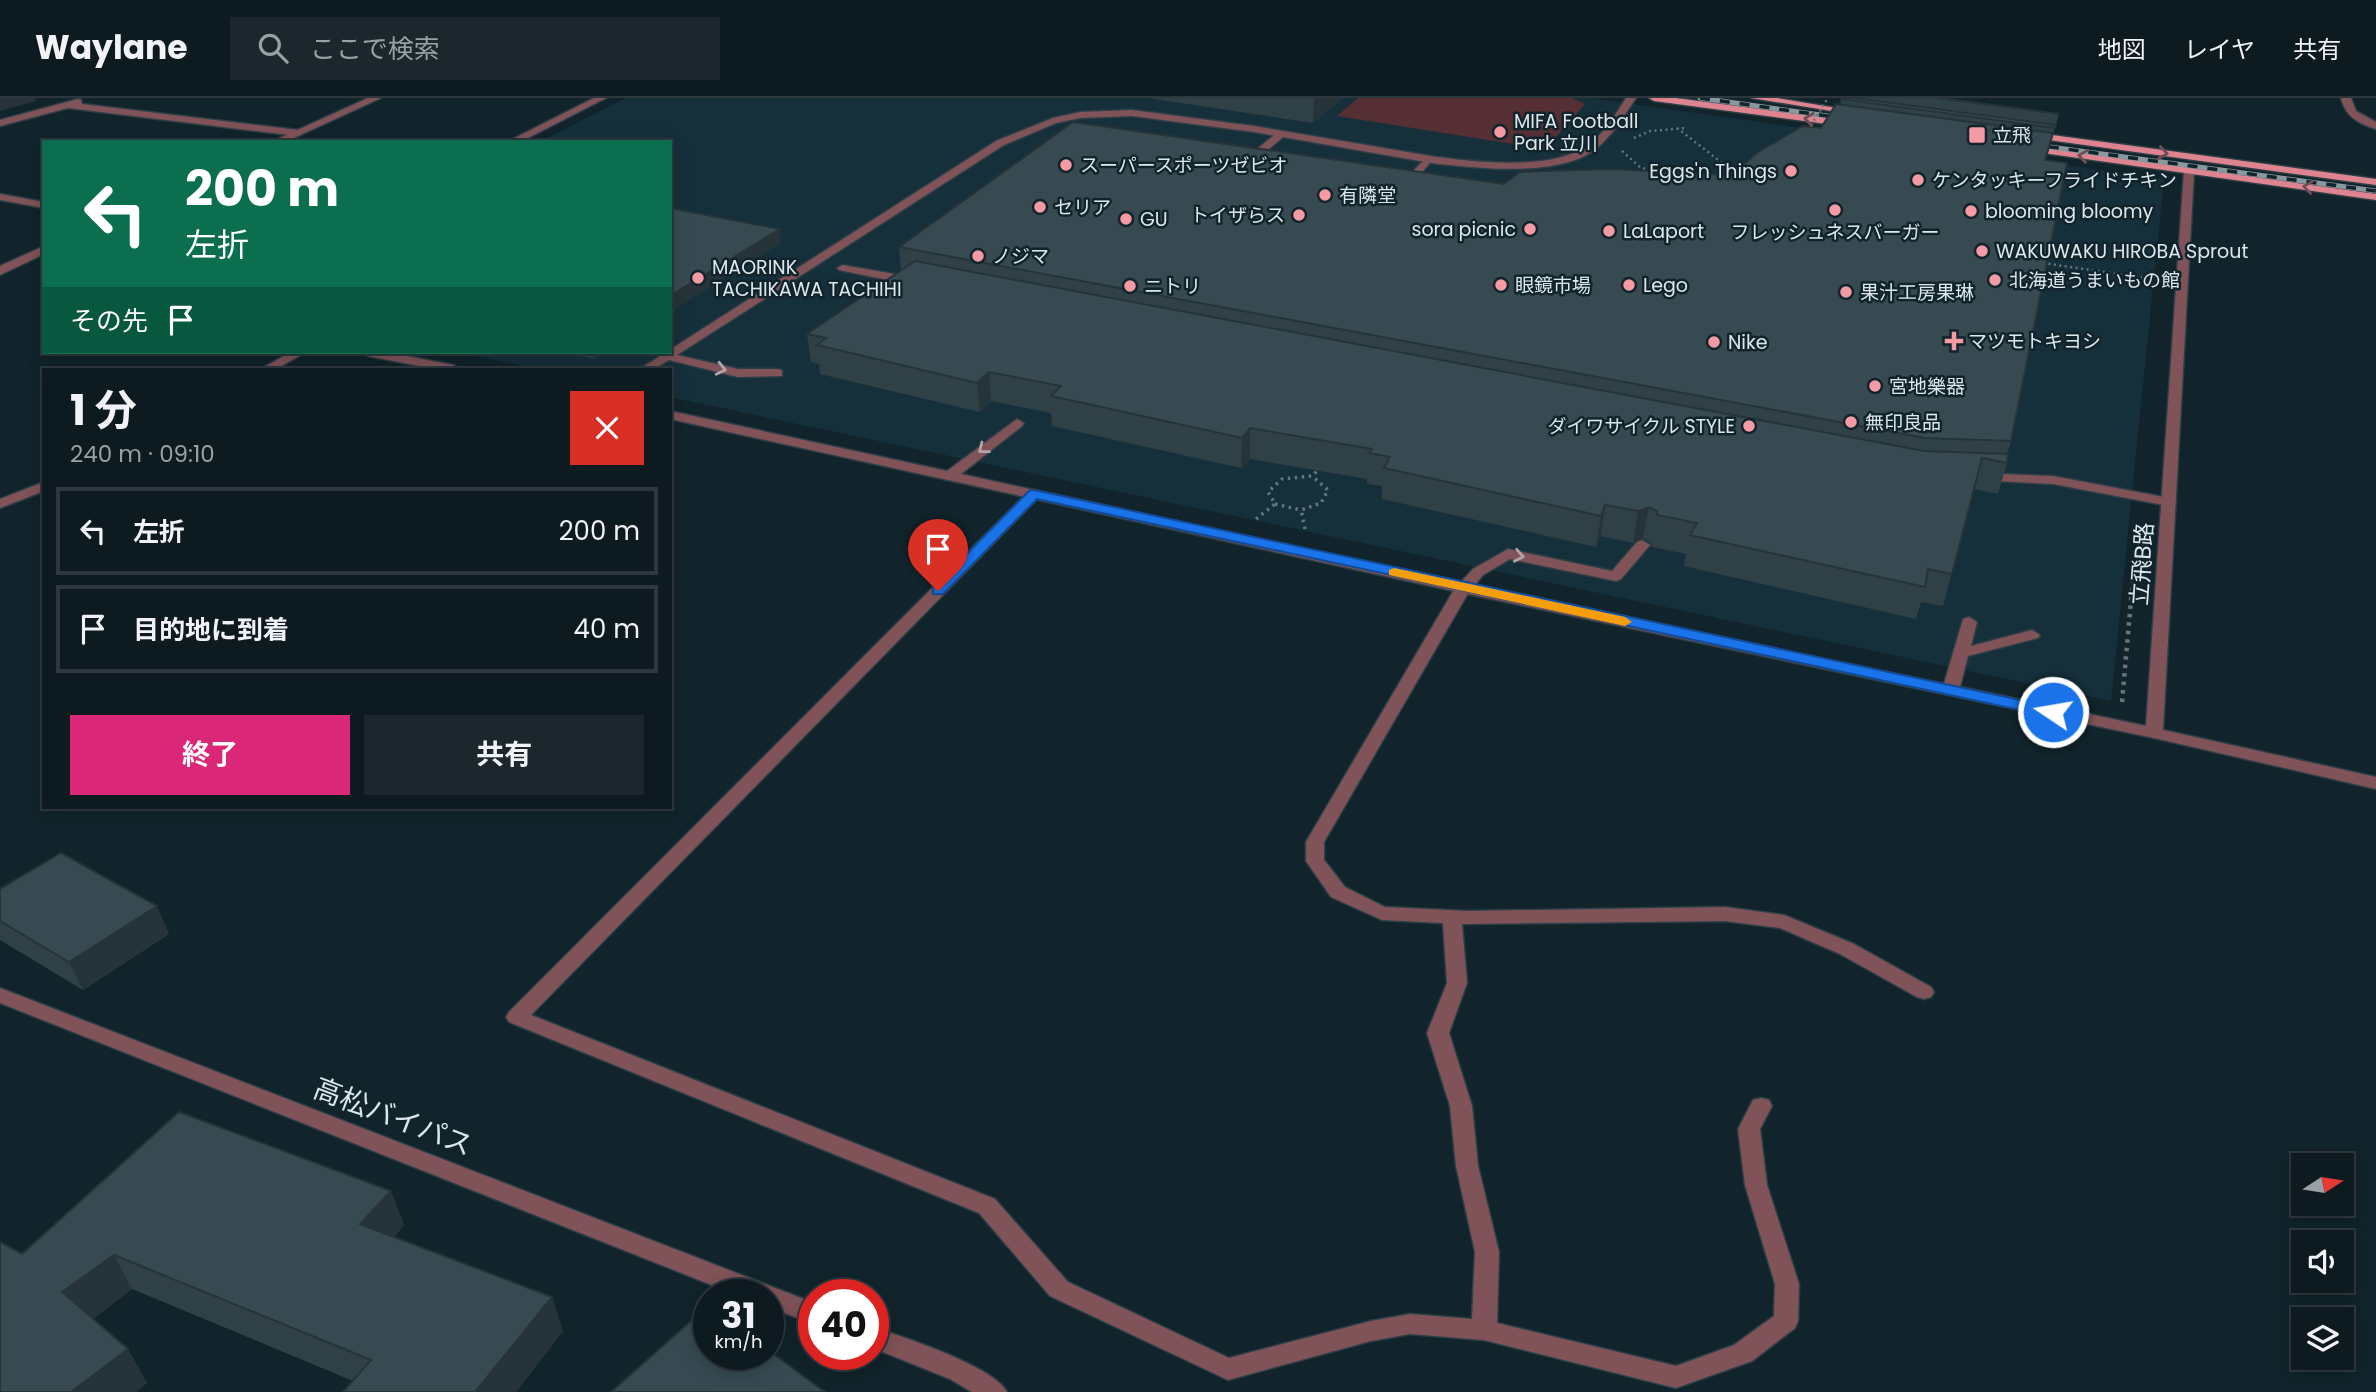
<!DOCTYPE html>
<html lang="ja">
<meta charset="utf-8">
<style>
body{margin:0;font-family:Poppins,"Noto Sans JP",sans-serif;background:#1b272d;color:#f1f3f6;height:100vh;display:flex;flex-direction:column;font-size:26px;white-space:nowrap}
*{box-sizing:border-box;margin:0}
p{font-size:23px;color:#9aa1a5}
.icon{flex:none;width:38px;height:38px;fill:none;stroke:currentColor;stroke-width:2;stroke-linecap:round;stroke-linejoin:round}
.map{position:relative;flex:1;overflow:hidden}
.sheet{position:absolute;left:42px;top:270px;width:630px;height:441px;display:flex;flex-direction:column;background:#0d1a20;border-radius:0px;box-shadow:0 4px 18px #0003,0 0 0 2px #2d383e}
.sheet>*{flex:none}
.hud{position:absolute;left:42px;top:42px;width:630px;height:214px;border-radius:0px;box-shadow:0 4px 18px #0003,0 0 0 2px #2d383e;background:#0b6e4f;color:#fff;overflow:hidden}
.needle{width:46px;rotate:78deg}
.tools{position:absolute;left:2291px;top:1055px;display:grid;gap:14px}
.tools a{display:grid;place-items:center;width:63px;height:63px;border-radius:0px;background:#0d1a20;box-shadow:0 4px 18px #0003,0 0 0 2px #2d383e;font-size:35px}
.speed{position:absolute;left:693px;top:1181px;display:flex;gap:14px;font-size:35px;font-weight:700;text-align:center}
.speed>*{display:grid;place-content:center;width:91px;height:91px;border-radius:50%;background:#0d1a20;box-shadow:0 4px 18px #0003,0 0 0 2px #2d383e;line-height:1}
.speed small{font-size:18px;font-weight:400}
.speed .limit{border:10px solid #d22;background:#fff;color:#111}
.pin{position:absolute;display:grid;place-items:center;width:60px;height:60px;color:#fff;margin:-72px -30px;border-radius:50% 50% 50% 0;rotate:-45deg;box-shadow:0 0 7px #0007}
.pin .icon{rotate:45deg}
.me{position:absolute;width:77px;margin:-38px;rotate:282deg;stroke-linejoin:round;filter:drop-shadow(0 0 5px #0008)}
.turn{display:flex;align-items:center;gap:24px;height:147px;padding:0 28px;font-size:32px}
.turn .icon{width:91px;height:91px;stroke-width:2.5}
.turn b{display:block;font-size:49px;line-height:60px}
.then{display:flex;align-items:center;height:66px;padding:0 28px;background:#0003;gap:14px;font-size:26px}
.round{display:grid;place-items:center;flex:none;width:74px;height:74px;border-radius:0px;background:#1b272d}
.summary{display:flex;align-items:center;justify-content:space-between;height:119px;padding:0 28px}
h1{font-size:42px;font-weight:700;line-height:52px}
.button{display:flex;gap:14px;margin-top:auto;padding:14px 28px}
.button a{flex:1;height:80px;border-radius:0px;background:#db2777;color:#fff;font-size:28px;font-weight:700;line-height:80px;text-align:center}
.button a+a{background:#1b272d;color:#f1f3f6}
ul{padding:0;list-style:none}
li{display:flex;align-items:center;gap:21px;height:88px;margin:0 14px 10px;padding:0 14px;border:4px solid #2d383e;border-radius:0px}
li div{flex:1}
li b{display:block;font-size:26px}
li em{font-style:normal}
header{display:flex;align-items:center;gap:42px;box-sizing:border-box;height:98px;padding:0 35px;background:#0d1a20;border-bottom:2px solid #2d383e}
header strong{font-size:33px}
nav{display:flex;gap:38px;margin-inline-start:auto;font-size:24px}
.search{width:490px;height:63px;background:#1b272d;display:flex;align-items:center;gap:18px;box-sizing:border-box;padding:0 24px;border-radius:0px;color:#9aa1a5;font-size:26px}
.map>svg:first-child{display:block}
.built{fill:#16303b}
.green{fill:#562f34}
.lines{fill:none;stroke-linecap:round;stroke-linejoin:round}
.service-casing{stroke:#2d3e46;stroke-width:3}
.minor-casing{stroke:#2d3e46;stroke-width:3}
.tertiary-casing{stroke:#2d3e46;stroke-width:3}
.primary-casing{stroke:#2d3e46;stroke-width:3}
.path-far2{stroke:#66757c;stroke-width:2.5;stroke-dasharray:2 3.5;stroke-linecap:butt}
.path-far1{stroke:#66757c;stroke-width:3.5;stroke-dasharray:2.5 4.5;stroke-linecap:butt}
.path{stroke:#66757c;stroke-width:4.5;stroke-dasharray:3.5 5;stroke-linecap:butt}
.service{fill:#7f5358;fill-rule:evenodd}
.minor{fill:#7f5358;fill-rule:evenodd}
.tertiary{fill:#7f5358;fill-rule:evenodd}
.primary{fill:#de848f;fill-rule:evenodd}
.rail-casing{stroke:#89979e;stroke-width:5}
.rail{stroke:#11232b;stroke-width:3.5;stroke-dasharray:10;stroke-linecap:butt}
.path-bridge{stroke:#66757c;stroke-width:2.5;stroke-dasharray:2 3.5;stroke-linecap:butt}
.wall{fill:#2f4047}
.shaded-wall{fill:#263439}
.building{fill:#374a52;stroke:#263439;stroke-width:2}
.oneway{stroke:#6d4f58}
.oneway2{stroke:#b2a4aa}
.route{fill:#1a73e8;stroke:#114b97;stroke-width:2}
.slow{fill:#f59e0b}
.poi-dot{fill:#f49aa5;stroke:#11232b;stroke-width:2.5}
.labels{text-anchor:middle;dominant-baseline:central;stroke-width:5;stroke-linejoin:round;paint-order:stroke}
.far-poi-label{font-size:19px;fill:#dce7ed;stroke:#11232b;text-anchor:start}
.street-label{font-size:23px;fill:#dce7ed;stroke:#11232b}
.near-street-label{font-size:28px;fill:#dce7ed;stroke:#11232b}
</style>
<header>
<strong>Waylane</strong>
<div class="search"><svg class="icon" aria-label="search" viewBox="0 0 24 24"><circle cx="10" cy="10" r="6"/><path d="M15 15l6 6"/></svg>ここで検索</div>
<nav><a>地図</a><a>レイヤ</a><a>共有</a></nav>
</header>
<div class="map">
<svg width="2376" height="1294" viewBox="0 0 2376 1294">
<rect width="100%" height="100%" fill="#11232b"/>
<path class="built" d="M626,0H1590L2164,81L2111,603L670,299V271H538L455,254H670V44H539Z"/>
<path class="green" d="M1358,0H1572L1585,6L1545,51L1337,18Z"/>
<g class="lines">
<defs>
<path id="service" d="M594,0H606L520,44H507Z
M2341,0H2351L2356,13L2376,24V31C2359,26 2345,18 2341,0Z
M78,1L81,2L82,6L298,32L303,35L298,38L68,10L0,28V22Z
M1279,33L1288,35L1263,56L1272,58V62L1251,60V56Z
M1428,58L1433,61L1413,85L1395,83V79H1407Z
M0,96L44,104V110L0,102Z
M843,167L912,179L918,183L912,187L839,172L837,170Z
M1979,375L2053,378L2169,400L2176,404L2169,408L2053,386L1974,382V376Z"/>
<path id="minor" d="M368,0H381L285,44H271Z
M44,148V156L0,177V168Z
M1034,392L1039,393L1041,396L1039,399L531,917L995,1101L1068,1184L1229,1260L1371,1223L1410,1216L1472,1221L1475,1154L1456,1068L1450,1008L1427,935L1447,885L1443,825L1382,822L1331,799L1306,763V744L1455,490L1463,485L1471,490L1324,744V762L1345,789L1385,809L1468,813L1725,809L1784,817L1854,846L1931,889L1934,894L1931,899L1924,901L1917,899L1840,856L1780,830L1725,823L1462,826L1467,885L1449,935L1472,1008L1478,1068L1499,1154L1497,1225L1676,1268L1734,1247L1774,1218L1775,1186L1745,1087L1738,1031L1753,1002L1761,1000L1769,1002L1772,1008L1760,1031L1767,1087L1799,1186L1798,1223L1795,1230L1752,1263L1676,1290L1484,1242L1410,1236L1371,1243L1228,1282L1050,1198L979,1115L509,924L506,919L509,914L1029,393Z"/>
<path id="tertiary" d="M1626,0H1636C1624,18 1612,38 1596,51C1559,80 1474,70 1431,65L1254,34L1132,18L1080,20L1056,25L1004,47L677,257L738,271H777L782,272V278L738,279L669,262L654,271H640L996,43L1053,20L1080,14L1132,12L1254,28L1431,58C1473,64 1548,73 1585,49C1603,38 1615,17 1626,0Z
M2189,70L2194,73L2163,632L2376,679V691L2154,640L1463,495L670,321V313L947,373L1017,321L1024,325L1022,328L961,376L1460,485L1473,471L1508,451L1612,473L1637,444L1642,442L1650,447L1621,481L1616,483L1510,461L1483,477L1474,488L1944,586L1963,521L1969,519L1977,524L1971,548L2032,532L2040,537L2038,540L1968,558L1960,589L2146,628L2184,73Z
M291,254H306L276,271H261Z
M362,254H386L453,267L459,271H435L368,258Z
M44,384V393L0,410V401Z
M0,890L814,1205V1226L768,1209V1197H737L0,905Z
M873,1229C901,1238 995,1269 1007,1294H972L950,1281L873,1250Z"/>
<path id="primary" d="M1649,0H1676L1849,23L1854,26L1849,29L1654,3Z
M1751,0H1777L1861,14L1856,17Z
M2030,34L2376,81V87L2026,39L2025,37Z
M2026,47L2376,96V102L2022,52V48Z"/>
</defs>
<use href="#service" class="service-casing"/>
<use href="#minor" class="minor-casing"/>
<use href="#tertiary" class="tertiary-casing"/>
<use href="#primary" class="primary-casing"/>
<path class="path-far2" d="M1677,30L1721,64L1730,81
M1634,40L1650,33L1686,30
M1622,53L1640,69L1657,75
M2043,165L2159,182"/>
<path class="path-far1" d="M1275,406L1301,412
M1256,421L1275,406L1268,394L1282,381L1312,378L1320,370
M1305,431L1301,412L1321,405L1328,392L1312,378
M2132,492L2133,481"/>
<path class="path" d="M2122,604L2132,491"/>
<use href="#service" class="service"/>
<use href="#minor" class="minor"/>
<use href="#tertiary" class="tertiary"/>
<use href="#primary" class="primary"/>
<defs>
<path id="rail" d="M1700,0L1849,21
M2029,46L2376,93"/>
</defs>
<use href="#rail" class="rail-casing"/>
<use href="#rail" class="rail"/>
<path class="path-bridge" d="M1808,32L1828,0"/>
</g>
<path class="wall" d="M1148,0H1343L1313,25Z
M1841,0H1941L2059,16L2046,62L2011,343L2007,356V365L1998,396L1974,391L1943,508L1921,504L1916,521L1684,468L1686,456L1652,449L1651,445L1643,440L1633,445L1601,438L1596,449L1382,401V388L1367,386V381L1250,361L1241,370L1052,328L1051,315L991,303L980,314L820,276L819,266L811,264L807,236L901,172L899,149L1504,86L1731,77L1821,30L1840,7Z
M562,254H607L595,261Z
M0,791L169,836L83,892L0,842Z
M391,1093L404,1127L394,1139L563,1233L516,1294H343L353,1283L132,1191L93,1221L147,1285L136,1294H0L22,1156Z"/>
<path class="shaded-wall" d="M0,0H35L36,3L0,13Z
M1315,0H1343L1313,25L1314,1Z
M780,131L781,145L670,214V198Z
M593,254H607L595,261Z
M989,274L991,303L980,314L977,285Z
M1250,330V361L1241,370L1242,340Z
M1605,407L1601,438L1596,449L1601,418Z
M1649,409L1643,440L1633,445L1638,413Z
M157,808L169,836L83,892L69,864Z
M391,1093L404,1127L374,1160L360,1126Z
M114,1157L132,1191L82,1229L62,1194Z
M552,1199L563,1233L516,1294H475Z
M128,1251L147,1285L136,1294H71Z"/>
<path class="building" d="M1841,0H1854L2056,27L2055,30L1841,1Z
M1937,0H1941L2059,16Z
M1836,6L2053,35L2045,62L2067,65L2011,343L1925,340L899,149L1073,24L1504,86L1520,74L1608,71L1731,77L1758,54L1803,28L1821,30Z
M670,110L780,131L670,198Z
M915,163L1924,353L2008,356L2007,365L1982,360L1952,476L1928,471L1925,489L1690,437L1697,425L1657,417V413L1649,409L1638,413L1605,407L1601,418L1384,370L1390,359L1369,355L1372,351L1250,330L1242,340L1051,298L1061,288L989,274L977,285L817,247L826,240L807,236Z
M61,755L157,808L69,864L0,823V791Z
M179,1014L391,1093L360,1126L552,1199L475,1294H343L371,1262L114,1157L62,1194L128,1251L71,1294H0V1144L22,1156Z
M708,1208L709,1256H768V1252L825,1294H611Z"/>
<defs><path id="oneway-chevron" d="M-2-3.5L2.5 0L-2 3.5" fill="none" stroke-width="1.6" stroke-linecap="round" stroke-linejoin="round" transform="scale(1.75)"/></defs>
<g class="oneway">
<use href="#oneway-chevron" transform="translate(1809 21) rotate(-172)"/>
<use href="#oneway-chevron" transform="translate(2163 55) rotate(8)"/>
<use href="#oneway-chevron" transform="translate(2083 58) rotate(-172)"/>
<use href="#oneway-chevron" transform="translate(2308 89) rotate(-172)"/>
</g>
<g class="oneway2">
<use href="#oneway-chevron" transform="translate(721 271) rotate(13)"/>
<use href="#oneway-chevron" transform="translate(983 351) rotate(142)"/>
<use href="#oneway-chevron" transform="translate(1519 458) rotate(11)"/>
</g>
<path class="route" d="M1034,392L2053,609L2061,614L2053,619L1037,401L943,496H933V490L1029,393Z"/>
<path class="slow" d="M1394,470L1625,519L1632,524L1625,528L1389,477V472Z"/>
<g class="poi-dot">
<circle cx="1500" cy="34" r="7"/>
<rect x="1968" y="28" width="18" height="18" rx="3.5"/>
<circle cx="1066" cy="67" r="7"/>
<circle cx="1791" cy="73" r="7"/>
<circle cx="1918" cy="82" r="7"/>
<circle cx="1325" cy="97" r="7"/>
<circle cx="1040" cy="109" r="7"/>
<circle cx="1835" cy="112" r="7"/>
<circle cx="1971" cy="113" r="7"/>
<circle cx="1299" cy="117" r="7"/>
<circle cx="1126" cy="121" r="7"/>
<circle cx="1530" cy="131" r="7"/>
<circle cx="1609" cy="133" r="7"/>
<circle cx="1982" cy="153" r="7"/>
<circle cx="978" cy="158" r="7"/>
<circle cx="698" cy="180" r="7"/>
<circle cx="1995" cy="182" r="7"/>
<circle cx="1501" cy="187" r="7"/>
<circle cx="1629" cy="187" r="7"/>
<circle cx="1130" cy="188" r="7"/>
<circle cx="1846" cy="194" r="7"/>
<path d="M1950.5 232.5h7v7h7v7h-7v7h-7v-7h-7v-7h7z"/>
<circle cx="1714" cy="244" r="7"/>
<circle cx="1875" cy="288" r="7"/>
<circle cx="1851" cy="324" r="7"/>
<circle cx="1749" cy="328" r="7"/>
</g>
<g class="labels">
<g class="far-poi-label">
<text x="1514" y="23">MIFA Football<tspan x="1514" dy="22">Park 立川</tspan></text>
<text x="1993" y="37">立飛</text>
<text x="1080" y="67">スーパースポーツゼビオ</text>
<text x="1777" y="73" text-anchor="end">Eggs'n Things</text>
<text x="1932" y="82">ケンタッキーフライドチキン</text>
<text x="1339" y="97">有隣堂</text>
<text x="1054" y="109">セリア</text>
<text x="1985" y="113">blooming bloomy</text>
<text x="1285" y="117" text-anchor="end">トイザらス</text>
<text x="1140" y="121">GU</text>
<text x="1516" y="131" text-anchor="end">sora picnic</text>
<text x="1623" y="133">LaLaport</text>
<text x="1835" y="134" text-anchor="middle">フレッシュネスバーガー</text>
<text x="1996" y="153">WAKUWAKU HIROBA Sprout</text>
<text x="992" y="158">ノジマ</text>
<text x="712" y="169">MAORINK<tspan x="712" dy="22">TACHIKAWA TACHIHI</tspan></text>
<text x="2009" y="182">北海道うまいもの館</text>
<text x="1515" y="187">眼鏡市場</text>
<text x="1643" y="187">Lego</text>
<text x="1144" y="188">ニトリ</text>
<text x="1860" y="194">果汁工房果琳</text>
<text x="1968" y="243">マツモトキヨシ</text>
<text x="1728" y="244">Nike</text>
<text x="1889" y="288">宮地樂器</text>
<text x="1865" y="324">無印良品</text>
<text x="1735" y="328" text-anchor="end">ダイワサイクル STYLE</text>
</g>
<g class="street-label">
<text transform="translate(2142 466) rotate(-86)">立飛B路</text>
</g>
<g class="near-street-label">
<text transform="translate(393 1019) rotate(21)">高松バイパス</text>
</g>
</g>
</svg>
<div class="tools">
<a><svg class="needle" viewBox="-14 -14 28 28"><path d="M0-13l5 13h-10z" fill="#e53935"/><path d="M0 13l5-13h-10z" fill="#9aa1a5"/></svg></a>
<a><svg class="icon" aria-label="sound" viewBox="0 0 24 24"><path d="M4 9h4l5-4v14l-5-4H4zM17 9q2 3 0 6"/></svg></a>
<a><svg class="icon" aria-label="layers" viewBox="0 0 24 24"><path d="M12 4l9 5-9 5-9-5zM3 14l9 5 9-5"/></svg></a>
</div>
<div class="speed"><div>31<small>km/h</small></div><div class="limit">40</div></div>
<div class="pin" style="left:938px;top:493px;background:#d93025"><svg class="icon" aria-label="arrive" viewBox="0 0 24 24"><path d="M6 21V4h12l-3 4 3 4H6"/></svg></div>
<svg class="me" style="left:2053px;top:614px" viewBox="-20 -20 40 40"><circle r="17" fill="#1a73e8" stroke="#fff" stroke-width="3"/><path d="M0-11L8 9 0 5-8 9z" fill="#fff"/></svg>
<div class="hud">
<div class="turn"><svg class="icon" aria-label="left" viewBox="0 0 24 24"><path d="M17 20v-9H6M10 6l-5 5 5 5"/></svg><div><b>200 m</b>左折</div></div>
<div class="then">その先<svg class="icon" aria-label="arrive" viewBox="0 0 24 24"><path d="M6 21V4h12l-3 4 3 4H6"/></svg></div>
</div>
<section class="sheet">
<div class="summary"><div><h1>1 分</h1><p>240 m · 09:10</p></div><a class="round" style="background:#d93025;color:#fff"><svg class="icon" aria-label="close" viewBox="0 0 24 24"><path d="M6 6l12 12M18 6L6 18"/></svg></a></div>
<ul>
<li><svg class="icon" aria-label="left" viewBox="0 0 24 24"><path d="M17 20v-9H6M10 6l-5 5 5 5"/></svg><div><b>左折</b></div><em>200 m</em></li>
<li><svg class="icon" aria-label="arrive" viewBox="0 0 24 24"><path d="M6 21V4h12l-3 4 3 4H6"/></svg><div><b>目的地に到着</b></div><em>40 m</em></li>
</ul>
<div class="button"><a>終了</a><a>共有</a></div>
</section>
</div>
